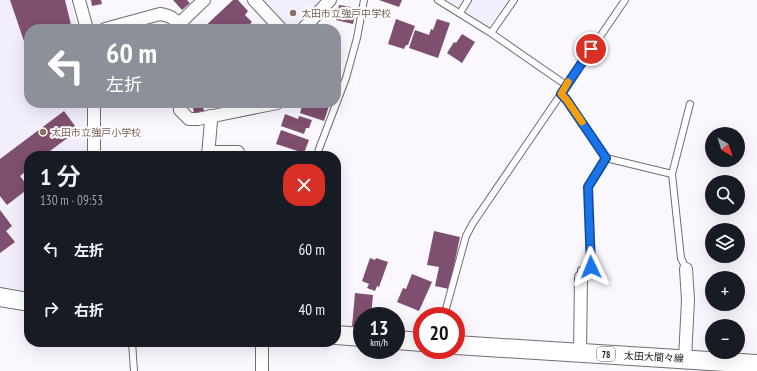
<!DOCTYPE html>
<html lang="ja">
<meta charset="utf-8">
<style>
body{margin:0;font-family:"PT Sans Narrow","Noto Sans JP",sans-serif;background:#20242c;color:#f1f3f6;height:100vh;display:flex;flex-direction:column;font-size:15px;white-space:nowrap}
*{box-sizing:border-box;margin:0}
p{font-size:13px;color:#9ea1a6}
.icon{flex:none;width:22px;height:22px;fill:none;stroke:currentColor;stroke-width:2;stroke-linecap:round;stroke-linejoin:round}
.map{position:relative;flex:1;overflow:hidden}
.panel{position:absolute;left:24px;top:151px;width:317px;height:196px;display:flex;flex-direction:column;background:#171b24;border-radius:16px;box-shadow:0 4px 16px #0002}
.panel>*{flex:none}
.guide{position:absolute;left:24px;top:24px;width:317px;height:84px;border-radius:16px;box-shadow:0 4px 16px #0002;background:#8c9099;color:#fff;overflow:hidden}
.needle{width:26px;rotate:141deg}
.controls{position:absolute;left:705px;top:127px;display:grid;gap:8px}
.controls a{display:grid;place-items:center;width:40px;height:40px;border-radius:50%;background:#171b24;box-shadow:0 4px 16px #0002;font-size:20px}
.speed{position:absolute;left:353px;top:307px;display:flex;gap:8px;font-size:20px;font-weight:700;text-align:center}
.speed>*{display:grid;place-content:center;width:52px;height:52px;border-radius:50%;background:#171b24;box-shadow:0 4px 16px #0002;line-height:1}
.speed small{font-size:10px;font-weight:400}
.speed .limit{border:6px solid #d22;background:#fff;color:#111}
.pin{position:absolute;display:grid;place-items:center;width:34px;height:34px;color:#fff;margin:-17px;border:2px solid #fff;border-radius:50%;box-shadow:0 1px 4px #0007}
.me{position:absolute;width:44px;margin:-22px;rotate:358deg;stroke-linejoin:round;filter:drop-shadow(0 0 3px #0008)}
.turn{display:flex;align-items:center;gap:14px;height:84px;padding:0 16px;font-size:18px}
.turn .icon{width:52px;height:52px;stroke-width:2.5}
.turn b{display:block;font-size:28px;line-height:34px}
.round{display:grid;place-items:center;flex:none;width:42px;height:42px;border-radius:16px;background:#20242c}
.head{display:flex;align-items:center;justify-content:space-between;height:68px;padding:0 16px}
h1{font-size:24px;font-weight:600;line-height:30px}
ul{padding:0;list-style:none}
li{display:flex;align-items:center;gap:12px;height:60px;padding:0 16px}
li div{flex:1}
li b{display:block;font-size:15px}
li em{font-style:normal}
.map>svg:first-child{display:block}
.built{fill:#f2eefc}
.building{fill:#7f4f6f}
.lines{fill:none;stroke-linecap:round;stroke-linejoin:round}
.lane-casing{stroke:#706e74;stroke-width:8}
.street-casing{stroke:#706e74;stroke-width:14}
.primary-casing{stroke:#706e74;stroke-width:20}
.lane{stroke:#fff;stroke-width:6}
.street{stroke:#fff;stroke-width:12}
.primary{stroke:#fff;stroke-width:18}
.route-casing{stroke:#114b97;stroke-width:10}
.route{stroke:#1a73e8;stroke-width:7}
.slow{stroke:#f59e0b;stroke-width:7}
.education-dot{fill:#8d6e63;stroke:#fff;stroke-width:1.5}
.labels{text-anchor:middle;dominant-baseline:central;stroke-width:4;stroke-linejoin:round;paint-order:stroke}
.shield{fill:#fff;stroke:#5e5d5f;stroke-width:1}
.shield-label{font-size:9px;font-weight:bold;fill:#19181a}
.education-label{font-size:10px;fill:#785e54;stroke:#fff;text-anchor:start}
.street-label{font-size:10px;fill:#19181a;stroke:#fff}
</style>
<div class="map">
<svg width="757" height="371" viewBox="0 0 757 371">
<rect width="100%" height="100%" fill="#faf8fe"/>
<path class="built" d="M0,0H71L78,29H29V103H86L87,156H29V292L0,287Z
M263,0H322L299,26L295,29L289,27Z
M447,0H508L489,26Z"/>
<path class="building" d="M10,0H65L72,29H29V52L28,53Z
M91,0H101L102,4L92,6Z
M173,0H187L190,3L182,10Z
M233,0H238L248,11L245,15L252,22L245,29H240L235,24L229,29H202Z
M379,0H402L399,7Z
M339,5L357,8L353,24L336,20Z
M396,19L415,26L408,45H406L404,49L388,44Z
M437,19L450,23L438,58L409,48L415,30L429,35L431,29L433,30Z
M462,34L475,42L462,63L447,53L454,42L456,43Z
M192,103H202L204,111L194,113Z
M303,103H322L329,106L324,121L300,113Z
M64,111L78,130L50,151L54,156H29V169L20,176L29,188L7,205L0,196V159Z
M285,114L298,119L299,116L312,120L309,128H306L304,134L281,126Z
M281,130L309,140L304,153L276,144Z
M0,210L12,226L6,231L15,242L0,253Z
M434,231L460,237L449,289L435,286L439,267L427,265Z
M370,258L375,260L376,258L388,262L379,287L377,286L375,291L367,288L369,284L362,281Z
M412,274L432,282L419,311L397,302L403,288L406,289Z
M336,287L338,288L337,303L336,302Z
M355,293L373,295L371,316H362V328L352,327Z"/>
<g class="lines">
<defs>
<path id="lane" d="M438,0L491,33L566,85
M460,13L468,0
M491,33L514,0
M561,94L565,99L606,158L672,174
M317,156L319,149L346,78L357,38L364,0
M686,269L681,258L672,174L690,104
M581,277V270L591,267L588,187L606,158
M444,316L466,236L473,223L625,0
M132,342L134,371"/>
<path id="street" d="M79,0L87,29
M254,0L281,29
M180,23L204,0
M105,29L160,14C171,15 177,21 184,29
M303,29L330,0
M179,103L180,110L189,119H198L277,103
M208,152H238
M94,156V103
M208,156L211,121L210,116
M262,342V371
M580,353L581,277
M685,359L688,300L686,269"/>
<path id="primary" d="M0,297L29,302
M336,335L362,337
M396,340L422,342
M456,345L757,364"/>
</defs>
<use href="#lane" class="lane-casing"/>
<use href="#street" class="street-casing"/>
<use href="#primary" class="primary-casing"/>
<use href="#lane" class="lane"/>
<use href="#street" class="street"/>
<use href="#primary" class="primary"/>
</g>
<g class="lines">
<defs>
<path id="route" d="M591,267L588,187L606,158L566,99L561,94L591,49"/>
</defs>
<use href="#route" class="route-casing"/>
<use href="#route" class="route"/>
<path class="slow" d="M568,82L561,94L566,99L582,122"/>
</g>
<g class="education-dot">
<circle cx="293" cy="13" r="4"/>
<circle cx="43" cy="132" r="4"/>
</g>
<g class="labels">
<rect class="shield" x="597" y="347" width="18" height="14" rx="3"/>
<g class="shield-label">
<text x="606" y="354">78</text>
</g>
<g class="education-label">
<text x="301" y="13">太田市立強戸中学校</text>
<text x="51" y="132">太田市立強戸小学校</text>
</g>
<g class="street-label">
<text transform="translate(654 357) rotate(3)">太田大間々線</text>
</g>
</g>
</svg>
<div class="controls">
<a><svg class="needle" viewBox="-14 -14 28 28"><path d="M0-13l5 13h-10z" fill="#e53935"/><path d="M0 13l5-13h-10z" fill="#9ea1a6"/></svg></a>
<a><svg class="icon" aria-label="search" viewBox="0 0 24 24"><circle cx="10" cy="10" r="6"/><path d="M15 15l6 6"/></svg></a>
<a><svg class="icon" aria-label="layers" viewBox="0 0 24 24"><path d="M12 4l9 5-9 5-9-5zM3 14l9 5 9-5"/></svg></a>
<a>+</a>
<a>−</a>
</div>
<div class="speed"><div>13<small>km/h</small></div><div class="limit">20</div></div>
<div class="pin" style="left:591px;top:49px;background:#d93025"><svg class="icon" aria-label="arrive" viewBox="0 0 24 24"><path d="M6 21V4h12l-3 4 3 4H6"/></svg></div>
<svg class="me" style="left:591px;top:267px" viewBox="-20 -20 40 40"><path d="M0-17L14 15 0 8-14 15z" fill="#1a73e8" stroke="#fff" stroke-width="4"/></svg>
<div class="guide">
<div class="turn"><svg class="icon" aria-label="left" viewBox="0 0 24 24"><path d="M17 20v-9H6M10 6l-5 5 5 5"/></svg><div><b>60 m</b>左折</div></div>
</div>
<section class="panel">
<div class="head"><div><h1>1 分</h1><p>130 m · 09:53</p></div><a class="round" style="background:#d93025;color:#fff"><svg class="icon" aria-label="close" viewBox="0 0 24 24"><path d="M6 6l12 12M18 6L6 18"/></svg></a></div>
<ul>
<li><svg class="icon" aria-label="left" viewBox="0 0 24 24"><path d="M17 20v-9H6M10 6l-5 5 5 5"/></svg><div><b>左折</b></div><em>60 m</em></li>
<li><svg class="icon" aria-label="right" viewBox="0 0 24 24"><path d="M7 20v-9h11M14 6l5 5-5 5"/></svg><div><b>右折</b></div><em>40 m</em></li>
</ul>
</section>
</div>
